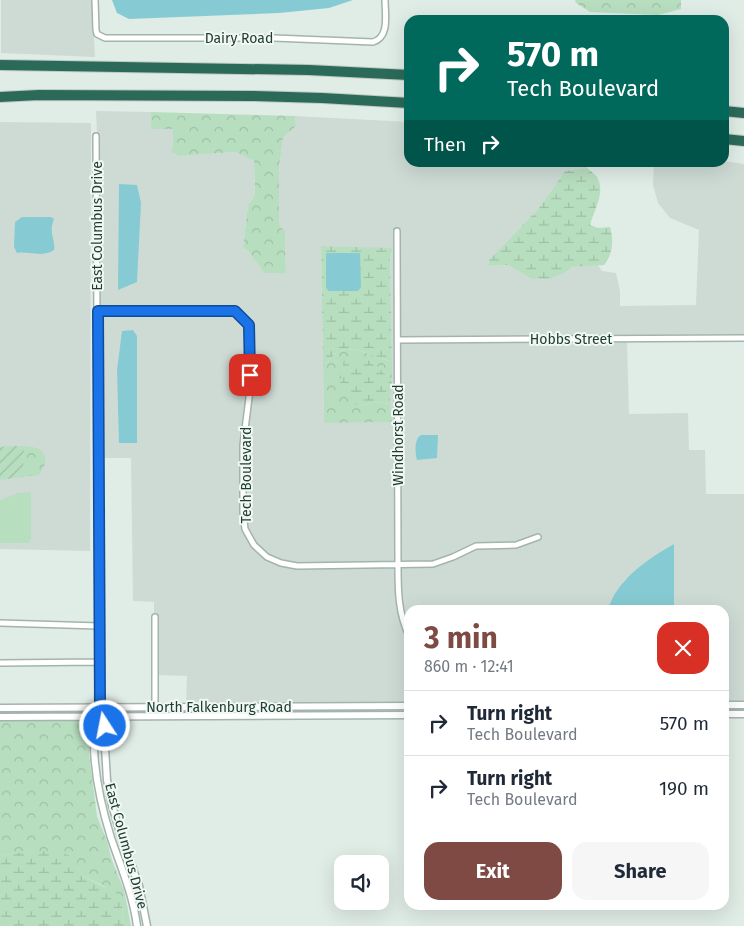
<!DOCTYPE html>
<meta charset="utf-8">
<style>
body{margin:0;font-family:"Fira Sans",sans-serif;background:#f6f6f7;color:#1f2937;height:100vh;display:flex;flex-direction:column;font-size:19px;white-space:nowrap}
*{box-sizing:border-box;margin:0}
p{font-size:16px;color:#747a83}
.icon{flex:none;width:28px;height:28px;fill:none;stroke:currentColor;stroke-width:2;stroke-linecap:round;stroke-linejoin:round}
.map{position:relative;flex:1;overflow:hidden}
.sheet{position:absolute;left:404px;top:605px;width:325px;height:305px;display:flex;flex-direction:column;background:#fff;border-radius:15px;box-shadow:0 5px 20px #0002}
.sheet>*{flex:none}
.guide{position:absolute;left:404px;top:15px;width:325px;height:152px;border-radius:15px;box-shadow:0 5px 20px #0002;background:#00695c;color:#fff;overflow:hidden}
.controls{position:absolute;left:334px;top:855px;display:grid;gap:10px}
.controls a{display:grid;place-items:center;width:55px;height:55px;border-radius:10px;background:#fff;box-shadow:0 5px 20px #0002;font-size:25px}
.pin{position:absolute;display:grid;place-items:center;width:42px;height:42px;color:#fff;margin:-21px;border-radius:10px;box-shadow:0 2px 8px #0006}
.me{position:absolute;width:55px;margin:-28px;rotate:349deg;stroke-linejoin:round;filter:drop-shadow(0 0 4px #0008)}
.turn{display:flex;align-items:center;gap:18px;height:105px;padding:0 20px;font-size:22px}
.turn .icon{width:65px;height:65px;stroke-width:2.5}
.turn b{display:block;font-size:35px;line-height:42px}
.then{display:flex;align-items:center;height:48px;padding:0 20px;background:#0003;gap:10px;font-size:19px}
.round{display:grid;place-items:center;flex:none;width:52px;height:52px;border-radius:15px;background:#f6f6f7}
.summary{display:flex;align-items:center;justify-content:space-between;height:85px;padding:0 20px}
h1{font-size:30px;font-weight:700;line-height:38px;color:#804a44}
.primary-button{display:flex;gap:10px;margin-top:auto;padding:10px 20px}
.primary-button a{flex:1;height:58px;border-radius:15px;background:#804a44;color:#fff;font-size:20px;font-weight:700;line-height:58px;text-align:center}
.primary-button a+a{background:#f6f6f7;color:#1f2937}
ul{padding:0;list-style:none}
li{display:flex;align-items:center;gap:15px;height:65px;padding:0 20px;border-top:1px solid #e0e1e3}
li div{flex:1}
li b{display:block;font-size:19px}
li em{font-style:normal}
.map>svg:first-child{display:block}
.built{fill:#cedbd5;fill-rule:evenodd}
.grass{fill:#b8dec0}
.forest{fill:url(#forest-crowns)}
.wetland{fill:url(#wetland-marsh)}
.garden{fill:url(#garden-furrows)}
.water{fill:#86cbd3}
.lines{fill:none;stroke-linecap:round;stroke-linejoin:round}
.minor-casing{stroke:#a3b4ad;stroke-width:8}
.tertiary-casing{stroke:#a3b4ad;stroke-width:9}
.motorway-casing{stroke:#c1c9c6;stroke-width:12}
.minor{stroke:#fff;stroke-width:5}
.tertiary{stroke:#fff;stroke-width:6}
.motorway{stroke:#2b6a59;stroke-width:10}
.route-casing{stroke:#114b97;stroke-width:12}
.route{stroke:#1a73e8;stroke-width:9}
.labels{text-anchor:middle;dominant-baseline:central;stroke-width:4;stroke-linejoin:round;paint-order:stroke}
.street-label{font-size:14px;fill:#203d33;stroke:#f1f8f4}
</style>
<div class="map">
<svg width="744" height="926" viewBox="0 0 744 926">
<defs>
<pattern id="forest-crowns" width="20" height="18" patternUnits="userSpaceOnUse" patternTransform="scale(1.25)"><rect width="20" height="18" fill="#b8dec0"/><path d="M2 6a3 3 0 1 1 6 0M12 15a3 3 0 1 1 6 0" fill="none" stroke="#9ebfa5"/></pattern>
<pattern id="wetland-marsh" width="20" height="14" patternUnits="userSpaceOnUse" patternTransform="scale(1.25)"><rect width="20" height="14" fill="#b8dec0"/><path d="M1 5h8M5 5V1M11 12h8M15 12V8" fill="none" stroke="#9ebfa5"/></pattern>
<pattern id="garden-furrows" width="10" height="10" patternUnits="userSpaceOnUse" patternTransform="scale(1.25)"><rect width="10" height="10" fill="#b8dec0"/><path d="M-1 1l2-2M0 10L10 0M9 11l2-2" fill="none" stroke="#9ebfa5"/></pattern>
</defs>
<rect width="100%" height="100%" fill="#e0ece6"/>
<path class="built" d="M1,0H92L95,57L1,53Z
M96,111L151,112V128L173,129L172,152L178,156L235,152L254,161L255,195L248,205L243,248L248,251L264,273H286L285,232L280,226L279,216V169L283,136L296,126L295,116L409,122V162L584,163L587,168L565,171L539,208L489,260L488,266L508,265L531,279L564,273L573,267L598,265L602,271L616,273L620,291V306L696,305L699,230L670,218L658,203L653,185L654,163L724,161L744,164V334L400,338V229H394L395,562L297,563L282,561L269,555L256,544L248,529L246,512V445L253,390L251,323L235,309H100L99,134L97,133ZM321,246L393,249L390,258L392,380L390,404L324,423Z
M0,122L91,123L90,551L0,549Z
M100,314H234L246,326L247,390L240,445V512L242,530L252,546L266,559L296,568L395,567L396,607L401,626L409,643V704L186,705L187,676L158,675V615H154V602L133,601L131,458H101Z
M627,341L629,414L688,413L689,450H705L706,494H744V702H724V610H674V545L624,581L608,610H409V630L406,624L402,606L400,567H434L477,549L517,547L542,538L539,534L516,542L476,544L433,562H400V343Z
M409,709V713L186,714V710Z"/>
<path class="grass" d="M31,492V539L28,543H0V500L18,493Z"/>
<path class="forest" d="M575,0H681V9L658,15L590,12L576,3Z
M151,112L295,116L296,126L283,137L279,169V215L280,226L285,232L286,273H264L248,251L243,248L248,205L255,195L254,161L235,152L178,156L172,152L173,129H151Z
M355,349L392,362V380L371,361L345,359L343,376L358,406L376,402L390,404L392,422L324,423L323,366L338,351Z
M24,446C45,447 52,457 39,475L23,477Z
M82,719L90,732L89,754L97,816L107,841L112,860L124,890L131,926H124L122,907L104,886L83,876L72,857L26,851L0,856V720Z"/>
<path class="wetland" d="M587,168C590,171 597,175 598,179C605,194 594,210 590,225L598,228L610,227C614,240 613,254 604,265L573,267L564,273L550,279H531L508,265L488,266L489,260L539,208L565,171Z
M321,246L393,248L390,258L392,362L355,349L338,351L323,366Z
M351,357L371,361L392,380L390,404L376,402L358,406L339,391L344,359Z
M26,851H58L73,857L83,876L116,893L122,907L124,926H0V856Z"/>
<path class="garden" d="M11,446H24L23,477L0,480V447Z"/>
<path class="water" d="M112,0H353L329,8L279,13L129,19L117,13Z
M119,184L137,185L141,203L137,282L118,290Z
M22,217H51L54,219C48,234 56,240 54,250C42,258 29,251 17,253L14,247L15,222Z
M326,253H360L361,287L358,291H329L326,288Z
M133,330L137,336V443H119L117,370L122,331Z
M421,435H438L437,458L417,460C415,453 414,439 421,435Z
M674,544V610H608C616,580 649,558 674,544Z"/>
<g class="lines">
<defs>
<path id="minor" d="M95,0L96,30L97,34L105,38H274L373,42C390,37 385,14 385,0
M96,136L99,707
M397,231L398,565C398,590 398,613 409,636
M98,311H235L249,325L250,390L243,445V512L245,529L254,545L267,557L281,563L297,566L433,564L453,557L476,546L516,545L538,537
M398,340L744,338
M155,617V707
M0,623L99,626
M0,663L100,662"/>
<path id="tertiary" d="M724,705H744
M99,707C92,721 94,732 94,748C95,778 102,809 111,838C121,867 133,895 137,926
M0,708L409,706
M724,714H744
M103,715L107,780L112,805L121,836L139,886L147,926
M0,717L409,715"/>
<path id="motorway" d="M0,65L309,70L409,75
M0,97L39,95L252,96L322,98L409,103
M724,111L744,113
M724,139L744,141"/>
</defs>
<use href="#minor" class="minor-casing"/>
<use href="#tertiary" class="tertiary-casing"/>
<use href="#motorway" class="motorway-casing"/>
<use href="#minor" class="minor"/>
<use href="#tertiary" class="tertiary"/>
<use href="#motorway" class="motorway"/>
</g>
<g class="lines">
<defs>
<path id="route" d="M105,726V717L100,707L98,311H235L249,325L250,375"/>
</defs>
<use href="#route" class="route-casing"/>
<use href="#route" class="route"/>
</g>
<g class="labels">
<g class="street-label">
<text x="239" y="38">Dairy Road</text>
<text transform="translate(97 226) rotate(-90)">East Columbus Drive</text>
<text x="571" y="339">Hobbs Street</text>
<text transform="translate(398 435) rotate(-90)">Windhorst Road</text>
<text transform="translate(246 475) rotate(-90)">Tech Boulevard</text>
<text x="219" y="707">North Falkenburg Road</text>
<text transform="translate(126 846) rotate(75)">East Columbus Drive</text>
</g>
</g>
</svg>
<div class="controls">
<a><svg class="icon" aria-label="sound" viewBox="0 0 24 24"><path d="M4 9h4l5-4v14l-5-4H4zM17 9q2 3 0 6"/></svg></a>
</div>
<div class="pin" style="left:250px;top:375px;background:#d93025"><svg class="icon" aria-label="arrive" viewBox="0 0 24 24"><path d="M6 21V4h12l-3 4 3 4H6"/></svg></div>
<svg class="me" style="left:105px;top:726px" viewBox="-20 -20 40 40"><circle r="17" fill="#1a73e8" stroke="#fff" stroke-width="3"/><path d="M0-11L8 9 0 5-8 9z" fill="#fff"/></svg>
<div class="guide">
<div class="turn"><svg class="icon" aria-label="right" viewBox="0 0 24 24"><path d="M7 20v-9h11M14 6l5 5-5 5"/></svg><div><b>570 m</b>Tech Boulevard</div></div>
<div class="then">Then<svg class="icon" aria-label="right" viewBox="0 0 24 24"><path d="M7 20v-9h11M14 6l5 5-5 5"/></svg></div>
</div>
<section class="sheet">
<div class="summary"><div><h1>3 min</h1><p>860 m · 12:41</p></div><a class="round" style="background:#d93025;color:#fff"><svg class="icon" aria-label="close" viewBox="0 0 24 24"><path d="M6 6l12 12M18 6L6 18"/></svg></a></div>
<ul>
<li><svg class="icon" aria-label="right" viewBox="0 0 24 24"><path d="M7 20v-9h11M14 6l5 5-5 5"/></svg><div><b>Turn right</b><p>Tech Boulevard</p></div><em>570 m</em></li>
<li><svg class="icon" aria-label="right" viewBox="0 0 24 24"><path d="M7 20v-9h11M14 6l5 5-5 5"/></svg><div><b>Turn right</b><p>Tech Boulevard</p></div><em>190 m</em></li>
</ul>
<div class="primary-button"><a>Exit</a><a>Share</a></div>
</section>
</div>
